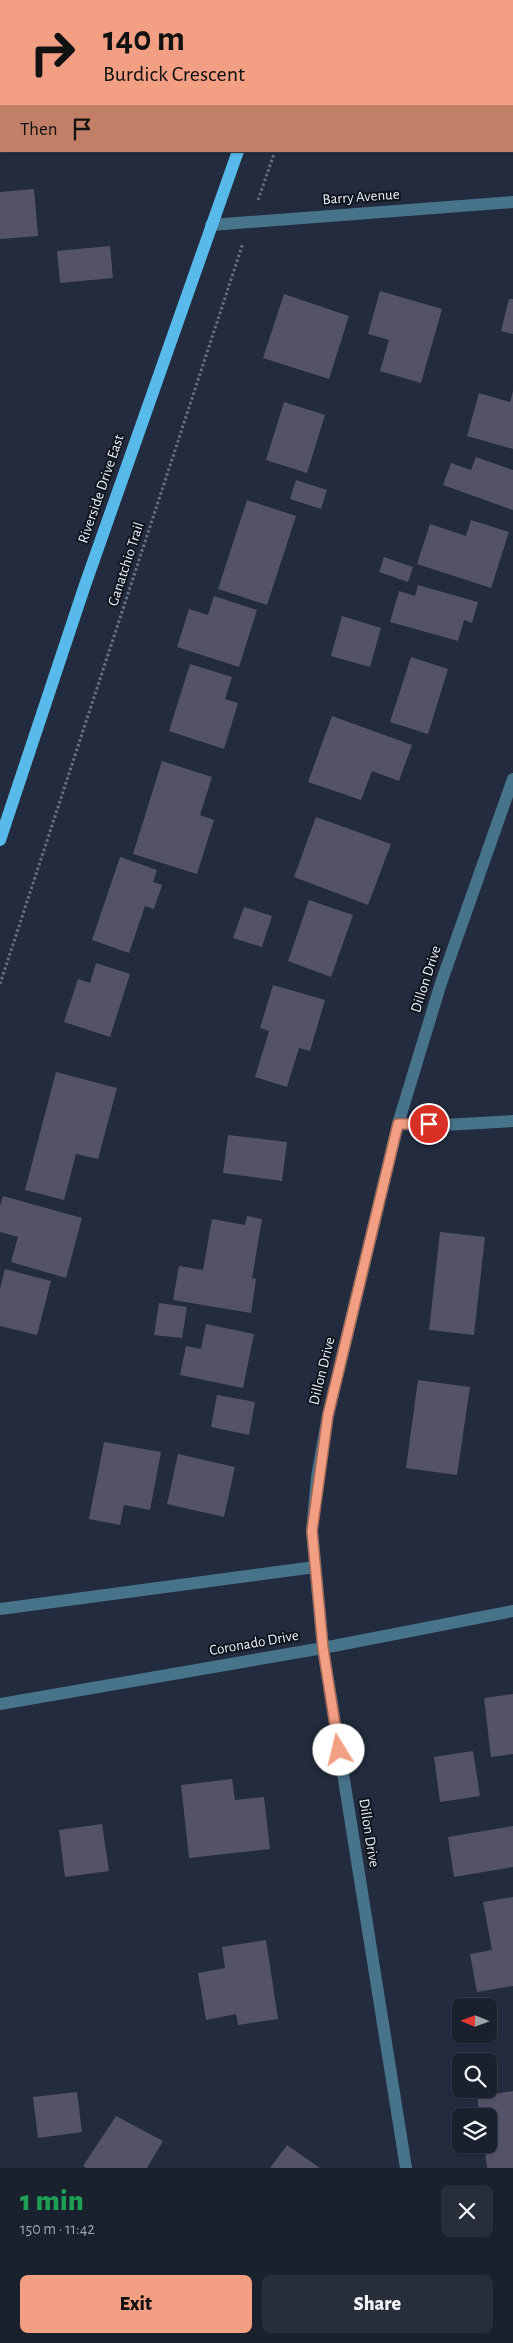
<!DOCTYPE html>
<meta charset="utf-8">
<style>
body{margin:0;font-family:"Alegreya Sans",sans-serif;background:#272e3a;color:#f1f3f6;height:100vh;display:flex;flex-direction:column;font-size:19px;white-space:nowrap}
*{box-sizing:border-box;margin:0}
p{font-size:16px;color:#9fa3aa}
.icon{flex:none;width:28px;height:28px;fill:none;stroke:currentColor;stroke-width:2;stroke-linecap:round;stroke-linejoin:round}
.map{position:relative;height:2168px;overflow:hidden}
.drawer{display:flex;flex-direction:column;background:#1a212e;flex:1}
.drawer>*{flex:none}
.top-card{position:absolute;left:0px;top:0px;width:514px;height:152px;box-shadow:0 1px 4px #0004,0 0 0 1px #383e4a;background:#f39f83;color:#111;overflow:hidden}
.needle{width:32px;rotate:271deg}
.controls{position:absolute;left:452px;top:1998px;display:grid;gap:10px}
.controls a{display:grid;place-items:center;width:45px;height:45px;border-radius:8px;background:#1a212e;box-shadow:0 1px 4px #0004,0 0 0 1px #383e4a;font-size:25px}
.pin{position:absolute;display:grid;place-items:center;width:42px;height:42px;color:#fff;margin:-21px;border:2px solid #fff;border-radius:50%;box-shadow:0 1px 5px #0007}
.me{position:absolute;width:55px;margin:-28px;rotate:351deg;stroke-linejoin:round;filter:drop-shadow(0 0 4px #0008)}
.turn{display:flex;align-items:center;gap:18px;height:105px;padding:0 20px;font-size:22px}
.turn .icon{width:65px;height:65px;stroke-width:2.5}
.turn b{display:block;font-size:35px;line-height:42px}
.then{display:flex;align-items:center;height:48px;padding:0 20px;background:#0003;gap:10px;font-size:19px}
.round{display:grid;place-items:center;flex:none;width:52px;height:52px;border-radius:8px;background:#272e3a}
.overview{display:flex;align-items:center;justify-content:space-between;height:85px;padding:0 20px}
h1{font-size:30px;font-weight:800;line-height:38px;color:#1e9e55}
.button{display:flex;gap:10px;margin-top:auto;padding:10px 20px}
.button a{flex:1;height:58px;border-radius:8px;background:#f39f83;color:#111;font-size:20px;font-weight:800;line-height:58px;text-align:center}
.button a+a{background:#272e3a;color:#f1f3f6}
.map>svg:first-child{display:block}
.building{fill:#545268}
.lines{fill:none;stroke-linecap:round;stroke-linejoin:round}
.path{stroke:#677080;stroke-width:3;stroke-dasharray:2.5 2.5;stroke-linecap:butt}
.minor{stroke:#47738b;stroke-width:12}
.major{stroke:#58baeb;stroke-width:12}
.route-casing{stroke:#9e6755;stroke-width:12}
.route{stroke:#f39f83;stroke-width:9}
.labels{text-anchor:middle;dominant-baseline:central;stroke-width:4;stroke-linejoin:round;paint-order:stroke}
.street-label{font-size:15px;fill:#e8effb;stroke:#10141c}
</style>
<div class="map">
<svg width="513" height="2168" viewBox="0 0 513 2168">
<rect width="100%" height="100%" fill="#222c3e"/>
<path class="building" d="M34,189L38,236L0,239V192Z
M110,246L113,278L60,283L57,251Z
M380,291L442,309L421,383L380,371L389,340L368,334Z
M284,294L349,316L329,379L263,358Z
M509,299H513V334L501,331Z
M513,391V449L467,436L479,393L510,402Z
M284,402L325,415L307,473L266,460Z
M476,457L513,470V510L443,485L451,463L471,470Z
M296,480L327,490L321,509L290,499Z
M247,500L296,516L267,605L218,589Z
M471,520L509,532L491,588L417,564L430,524L466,536Z
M384,557L413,567L408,582L379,572Z
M418,585L478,602L472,623L464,620L458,641L390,622L399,591L415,596Z
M214,596L257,610L239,667L177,647L189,609L208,615Z
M342,616L381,628L370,667L331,656Z
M411,657L448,669L428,734L390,722Z
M190,664L232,677L225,699L238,703L224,749L169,731Z
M332,716L412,745L399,781L372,771L361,800L308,782Z
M162,761L212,777L200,815L214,820L197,874L133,854Z
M316,817L391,844L368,905L294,877Z
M120,857L157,870L153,882L162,885L154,909L145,906L129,953L92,940Z
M309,900L353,915L331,977L288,961Z
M244,907L272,916L262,947L233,938Z
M96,963L130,974L110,1037L64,1022L78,979L90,983Z
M273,985L325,1000L310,1051L299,1048L287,1087L255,1077L269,1031L260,1028Z
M56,1072L117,1088L98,1159L76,1154L64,1200L25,1190Z
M228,1135L287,1142L282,1181L223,1173Z
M3,1196L82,1218L66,1278L11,1262L18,1237L0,1232V1206Z
M247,1216L262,1219L252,1278L256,1279L251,1313L173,1300L179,1266L203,1270L212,1219L245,1225Z
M440,1232L485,1237L474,1335L429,1330Z
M5,1269L51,1281L37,1335L0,1326V1289Z
M159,1303L187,1307L182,1338L154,1335Z
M206,1324L254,1334L243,1388L180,1375L186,1346L201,1349Z
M418,1380L470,1387L457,1475L406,1468Z
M217,1395L255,1402L249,1435L211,1427Z
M104,1442L161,1452L150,1510L124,1505L120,1525L89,1519Z
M178,1454L235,1467L224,1517L167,1504Z
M513,1694V1754L491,1757L484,1698Z
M473,1751L480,1796L440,1802L434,1757Z
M232,1779L235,1800L264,1797L270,1849L189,1858L181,1785Z
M102,1824L109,1871L65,1877L59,1830Z
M513,1826V1867L454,1877L448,1837Z
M513,1897V1986L477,1992L470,1954L492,1950L483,1902Z
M266,1940L278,2019L238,2025L236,2014L206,2020L198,1973L225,1968L222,1947Z
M513,2091V2168H487L484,2144H489V2116H480L477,2096Z
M77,2092L82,2132L38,2138L33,2097Z
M116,2116L163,2141L147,2168H86L83,2166Z
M287,2145L320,2168H270Z"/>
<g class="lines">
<path class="path" d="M332,1L333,0
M258,200L275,151
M0,984L243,243"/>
<path class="minor" d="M211,225L513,202
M398,1124L445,1125L513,1121
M0,1609L315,1567
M0,1704L323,1648L513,1611
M406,2168L323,1648L312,1531L317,1477L328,1415L398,1124L441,983L513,779"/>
<path class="major" d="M294,1L295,0
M0,840L85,585L238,151"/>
</g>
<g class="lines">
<defs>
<path id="route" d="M339,1750L323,1648L312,1531L328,1415L398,1124H429"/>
</defs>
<use href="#route" class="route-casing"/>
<use href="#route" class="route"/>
</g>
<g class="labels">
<g class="street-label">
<text transform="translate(361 197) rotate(-4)">Barry Avenue</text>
<text transform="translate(101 489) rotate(-71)">Riverside Drive East</text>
<text transform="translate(126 564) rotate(-72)">Ganatchio Trail</text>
<text transform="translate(426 979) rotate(-72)">Dillon Drive</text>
<text transform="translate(322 1371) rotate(-76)">Dillon Drive</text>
<text transform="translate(254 1643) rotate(-10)">Coronado Drive</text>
<text transform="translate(369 1833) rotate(81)">Dillon Drive</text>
</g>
</g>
</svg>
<div class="controls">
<a><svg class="needle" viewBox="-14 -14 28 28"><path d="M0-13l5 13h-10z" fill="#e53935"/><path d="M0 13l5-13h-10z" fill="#9fa3aa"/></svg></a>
<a><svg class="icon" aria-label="search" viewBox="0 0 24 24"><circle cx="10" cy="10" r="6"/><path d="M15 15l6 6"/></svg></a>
<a><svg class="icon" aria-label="layers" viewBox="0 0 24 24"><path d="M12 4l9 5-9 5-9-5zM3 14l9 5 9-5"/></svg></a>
</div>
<div class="pin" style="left:429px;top:1124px;background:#d93025"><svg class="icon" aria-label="arrive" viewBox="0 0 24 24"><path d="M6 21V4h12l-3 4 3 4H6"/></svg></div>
<svg class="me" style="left:339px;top:1750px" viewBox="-20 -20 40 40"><circle r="19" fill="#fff"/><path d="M0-13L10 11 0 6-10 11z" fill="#f39f83"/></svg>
<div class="top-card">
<div class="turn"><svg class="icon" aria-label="right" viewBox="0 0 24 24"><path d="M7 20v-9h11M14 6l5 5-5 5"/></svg><div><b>140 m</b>Burdick Crescent</div></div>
<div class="then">Then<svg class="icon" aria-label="arrive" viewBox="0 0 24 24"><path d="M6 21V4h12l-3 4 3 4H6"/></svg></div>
</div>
</div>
<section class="drawer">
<div class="overview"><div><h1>1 min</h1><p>150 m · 11:42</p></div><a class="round"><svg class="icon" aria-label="close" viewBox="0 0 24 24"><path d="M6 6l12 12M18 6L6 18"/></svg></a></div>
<div class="button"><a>Exit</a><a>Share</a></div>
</section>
